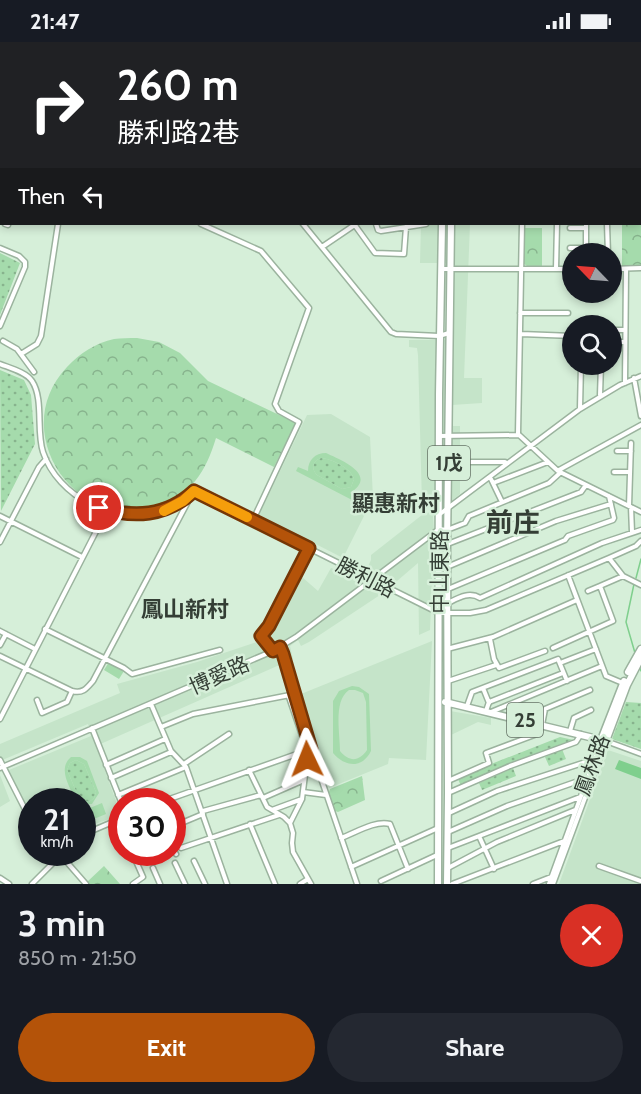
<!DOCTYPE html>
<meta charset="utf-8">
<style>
body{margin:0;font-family:Cabin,"Noto Sans TC",sans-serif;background:#242831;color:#f1f3f6;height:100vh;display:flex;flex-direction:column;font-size:22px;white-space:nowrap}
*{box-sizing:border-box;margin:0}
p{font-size:20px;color:#9ea1a6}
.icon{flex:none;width:33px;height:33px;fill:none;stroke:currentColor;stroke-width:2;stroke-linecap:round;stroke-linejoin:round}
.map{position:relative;height:842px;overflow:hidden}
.side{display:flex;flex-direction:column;background:#171b24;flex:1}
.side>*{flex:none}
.banner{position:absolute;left:0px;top:0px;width:642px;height:183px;box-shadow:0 3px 9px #0003;background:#202124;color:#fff;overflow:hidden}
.needle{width:39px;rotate:295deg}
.buttons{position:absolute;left:562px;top:201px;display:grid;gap:12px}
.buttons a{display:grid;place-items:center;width:60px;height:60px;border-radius:50%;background:#171b24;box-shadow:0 3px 9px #0003;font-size:30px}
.speed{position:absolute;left:18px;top:746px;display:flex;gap:12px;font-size:30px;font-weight:700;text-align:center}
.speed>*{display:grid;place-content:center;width:78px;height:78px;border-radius:50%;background:#171b24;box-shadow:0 3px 9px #0003;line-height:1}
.speed small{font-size:15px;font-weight:400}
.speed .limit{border:9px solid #d22;background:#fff;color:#111}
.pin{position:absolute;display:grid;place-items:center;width:51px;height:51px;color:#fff;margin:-26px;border:3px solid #fff;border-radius:50%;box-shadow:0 2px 6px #0007}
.me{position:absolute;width:66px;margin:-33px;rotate:358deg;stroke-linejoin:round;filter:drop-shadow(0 0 4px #0008)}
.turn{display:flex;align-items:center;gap:21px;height:126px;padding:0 18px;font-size:27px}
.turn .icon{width:78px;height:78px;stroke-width:2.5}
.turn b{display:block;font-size:42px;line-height:51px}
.then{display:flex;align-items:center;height:57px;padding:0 18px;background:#0003;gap:12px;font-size:22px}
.round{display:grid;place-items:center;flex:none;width:63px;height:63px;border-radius:32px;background:#242831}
.headline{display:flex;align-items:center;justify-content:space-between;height:102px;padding:0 18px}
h1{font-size:36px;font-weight:700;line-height:45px}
.primary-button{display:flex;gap:12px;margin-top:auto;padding:12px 18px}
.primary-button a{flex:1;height:69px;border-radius:36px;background:#b45309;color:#fff;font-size:24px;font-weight:700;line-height:69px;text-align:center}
.primary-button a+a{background:#242831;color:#f1f3f6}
.status{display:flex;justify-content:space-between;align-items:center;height:42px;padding:0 30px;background:#171b24;direction:ltr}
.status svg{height:16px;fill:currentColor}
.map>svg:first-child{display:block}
.built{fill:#c5e4c9}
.grass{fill:url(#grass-dots)}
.park{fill:url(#park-crowns)}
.garden{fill:#a5dbac;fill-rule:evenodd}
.water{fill:#7fcf8d}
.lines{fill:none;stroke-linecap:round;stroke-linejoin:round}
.stream{stroke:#7fcf8d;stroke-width:1.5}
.street-casing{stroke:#9bb39e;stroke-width:7}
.primary-casing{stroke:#9bb39e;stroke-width:9}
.street{stroke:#fff;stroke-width:4}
.primary{stroke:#fff;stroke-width:6}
.route-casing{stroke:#753606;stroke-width:15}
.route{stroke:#b45309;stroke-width:10}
.slow{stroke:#f59e0b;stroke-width:10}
.labels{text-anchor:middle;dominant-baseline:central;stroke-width:5;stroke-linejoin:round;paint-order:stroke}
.shield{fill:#d6efd9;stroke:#657366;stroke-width:1.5}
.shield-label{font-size:20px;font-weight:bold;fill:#343e35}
.street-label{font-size:21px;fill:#343e35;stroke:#d6efd9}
.neighbourhood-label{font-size:22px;font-weight:bold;fill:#343e35;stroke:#d6efd9}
.district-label{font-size:27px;font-weight:bold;fill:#343e35;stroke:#d6efd9}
</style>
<div class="status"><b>21:47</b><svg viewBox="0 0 49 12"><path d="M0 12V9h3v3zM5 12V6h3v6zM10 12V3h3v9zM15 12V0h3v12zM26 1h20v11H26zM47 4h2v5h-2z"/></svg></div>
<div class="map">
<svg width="641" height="842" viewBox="0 0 641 842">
<defs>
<pattern id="grass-dots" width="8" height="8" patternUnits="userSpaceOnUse" patternTransform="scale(1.5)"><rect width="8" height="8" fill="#a5dbac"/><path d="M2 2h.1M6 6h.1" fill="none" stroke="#87b38d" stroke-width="1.8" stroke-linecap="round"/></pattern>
<pattern id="park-crowns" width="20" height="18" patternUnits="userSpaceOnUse" patternTransform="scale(1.5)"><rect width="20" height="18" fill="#a5dbac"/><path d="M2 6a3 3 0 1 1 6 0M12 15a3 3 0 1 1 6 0" fill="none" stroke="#87b38d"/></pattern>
</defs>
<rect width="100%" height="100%" fill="#d6efd9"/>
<path class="built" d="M204,0H344L322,2Z
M421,182H470L464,336H482V361L452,363V384H460V452L433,474L434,488L430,588L419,593L418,521L383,551L309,600L301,604L298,598L290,604L293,617L96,704L121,773L83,786L82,759H32L31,774L9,728L91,694L88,682L0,719V702L120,651L117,642L197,620L260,599L270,588L292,546L302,535L318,549L331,526L362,537L371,518V513L422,473L432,469V462H422L418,313L417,306L409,305V298H451L452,221H420Z
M331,372L370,395L373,456L343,516L259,473L307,373Z
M432,599L426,718L389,716L388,722L329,746L318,718L301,652Z
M450,669L491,676V683L478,680L451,693Z
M608,708L641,719V842H559Z
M0,733L10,759L0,765Z"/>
<path class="grass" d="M0,211L20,221L0,273Z
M0,328L24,338L31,353L35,402L1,469Z
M321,416C332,417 351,426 354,437L351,445L342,447L317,433C311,427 312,419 321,416Z
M626,660L641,661V707L612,697Z
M560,695L574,698L515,720L461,744L458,737L481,726Z
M562,707L566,717L549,724L545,715Z
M76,718L84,722L96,750L94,756L89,760L79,756L67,728L70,721Z
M513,726L516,734L482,748L479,741Z"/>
<path class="park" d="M641,135V224H622V182H640Z
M523,186H542V225L527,224L523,221Z
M137,296L159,300L180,311L208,339L296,381L274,425L216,396C206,429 191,454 156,465C73,490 7,388 67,325C80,311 96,301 114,297C121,296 129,296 137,296Z
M362,734L365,758L338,770L335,769L328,752L330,747Z
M104,824L120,842H89L87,840Z"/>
<path class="garden" d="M326,411C341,418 379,433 350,451L357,455L354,459L296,429L298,425L308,429C308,418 315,411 326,411ZM321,416C332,417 351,426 354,437L351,445L342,447L317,433C311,427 312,419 321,416Z
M109,620L124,629L119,637L104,628Z
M352,644L359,645L369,652L371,709C362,727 345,725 333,711V659L339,649ZM349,648H355L363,651L366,660L367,708C359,720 349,720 340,709C340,691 333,659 349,648Z
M71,715H80L87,719L99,751L92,762H84L82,759H76C70,745 57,727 71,715ZM76,718L84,722L96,750L94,756L89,760L79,756L67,728L70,721Z
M102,761L106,772L89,779L85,768Z"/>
<path class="water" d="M32,0H185V1H32Z
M619,718L641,726V737L615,727Z"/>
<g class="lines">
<path class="stream" d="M410,2L412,0
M0,34L2,33
M636,536L641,517
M634,542L626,580L635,611
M639,624L641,629"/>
<defs>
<path id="street" d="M564,0V2
M580,0V2
M603,0V2
M23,2V0
M197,2V0
M446,2L449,0
M470,2L474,0
M495,2L496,0
M502,2L503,0
M631,2V0
M640,33H641
M0,52H2
M0,70H2
M640,85H641
M0,91H2
M0,112H2
M0,140H2
M0,162H2
M0,179H2
M5,182L8,183V182
M201,182L261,209L309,266L275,362L279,369L299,380L253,478
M303,182L391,290L396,292L439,294L449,291
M354,182L375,211L404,212L406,185
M376,182L378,188L381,189L426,182
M522,182L518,392L558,429L641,470
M607,182L608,212
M570,186H586
M322,205L356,182
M0,206L19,214L25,220V225L0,284
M570,206H586
M586,212V182
M441,227H573
M556,227L557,182
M612,227L641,226
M520,271H568
M612,288H625
M521,292L573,294V291
M3,299L17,307L34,330
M612,300H625
M21,312L37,302L41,294L58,182
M0,322C10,326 26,330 32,339C44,357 36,389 43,410C58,455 114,483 159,470C173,467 184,458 194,449L439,571H470L486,568L609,516L636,504L641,499
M634,336L641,374
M625,341L626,227
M600,353L601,322
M580,366L581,322
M439,394L519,393
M617,409H631
M449,420H505
M559,428L641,383
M614,430H630
M490,435L502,460
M493,441L548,420
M629,464L631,401
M631,465L632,490
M440,472L580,367L620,343L641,334
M0,474L82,515
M0,500L39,425L46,417
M445,503L581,450L586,443
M609,516L623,534L641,543
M447,525L556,479L611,462
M568,533L606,634L625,642
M448,547L565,498L568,494L613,478L614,476L609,454
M588,549L600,544
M448,561C458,556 469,549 480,556L602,501L641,488
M45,587L124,626L132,632L220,608
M0,589L35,607
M490,597L494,617L499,626L545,609
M0,603L6,592
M280,605L311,707L357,842
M553,606L613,579L600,544L623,534
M447,607L493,595L577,558
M273,609L261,594L269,584L309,506
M0,614L72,649C83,652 87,646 93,639L192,452
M560,621L596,607
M448,639L496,623
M483,646L489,661
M289,655L307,708V717L302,757L290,781
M37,658L42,671L67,660L72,649
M151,662L171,709L186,725L227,842
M467,664L472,650L558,617L567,639
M486,669L489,660L563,631
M491,670L602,624
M0,677L107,468
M161,685L193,672L295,652
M92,686L122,762
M570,689L574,676L591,668
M0,718L32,781
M184,722L229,692
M106,723L165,697
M0,726L273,609L296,595L439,487L447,488L465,481L469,474L549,441L561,430
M249,728L267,765L284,775L290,781L293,791L292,801L293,810L311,842
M111,736L171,710
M448,739L489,721L486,711L537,692L542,683L545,667L590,648
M303,750L326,753
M448,751L510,724L576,700L581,692
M118,753L186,725
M263,756L304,738
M164,759L311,707
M272,768L302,757
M203,769L261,753
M449,771L497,749L595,717
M250,782L275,842
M172,785L203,772
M448,790L507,764L587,736
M82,793L122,776
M479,794L494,827
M341,796C355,791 375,778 390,782L408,827
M172,806L176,812
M181,806L279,773
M448,806L580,755
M58,810L86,842
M132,810L143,835L133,842
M194,819L205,842
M175,821L185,842
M599,824L641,839
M351,825L438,786
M153,826L160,842
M448,826L497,800L575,768
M0,836L9,842
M381,839L437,813
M32,842L64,810
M300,842L308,837
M452,842L564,799
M533,842L551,835
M549,842L601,699
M553,842L606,699L641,712"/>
<path id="primary" d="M427,0V2
M437,0V2
M628,630L641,607
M445,660L606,699L627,643L641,616
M601,698L624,639
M438,842L439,352L442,182
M447,842L448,751L447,503L451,182"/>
</defs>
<use href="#street" class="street-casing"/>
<use href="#primary" class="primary-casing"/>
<use href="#street" class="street"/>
<use href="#primary" class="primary"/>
</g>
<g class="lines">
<defs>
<path id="route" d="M99,466C134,476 166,475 194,449L309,506L269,584L261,594L273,609L280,605L283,612L311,707L307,708V717"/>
</defs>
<use href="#route" class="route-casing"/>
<use href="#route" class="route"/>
<path class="slow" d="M164,469L183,459L194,449L247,475"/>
</g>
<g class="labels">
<g class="shield">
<rect x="428" y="404" width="42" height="34" rx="4.5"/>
<rect x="507" y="661" width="36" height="34" rx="4.5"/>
</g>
<g class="shield-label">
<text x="449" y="421">1戊</text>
<text x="525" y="678">25</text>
</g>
<g class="street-label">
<text transform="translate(439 530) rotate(-90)">中山東路</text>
<text transform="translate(366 535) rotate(27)">勝利路</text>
<text transform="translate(219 633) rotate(-24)">博愛路</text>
<text transform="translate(592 723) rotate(-70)">鳳林路</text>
</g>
<g class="neighbourhood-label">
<text x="396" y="461">顯惠新村</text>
<text x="185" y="567">鳳山新村</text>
</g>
<g class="district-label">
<text x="513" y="480">前庄</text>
</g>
</g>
</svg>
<div class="buttons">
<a><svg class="needle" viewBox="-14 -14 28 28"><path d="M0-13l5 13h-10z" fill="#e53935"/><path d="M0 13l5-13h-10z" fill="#9ea1a6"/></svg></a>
<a><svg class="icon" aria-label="search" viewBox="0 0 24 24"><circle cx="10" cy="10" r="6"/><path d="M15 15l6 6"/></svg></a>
</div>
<div class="speed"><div>21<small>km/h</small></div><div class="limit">30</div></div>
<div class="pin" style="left:99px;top:466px;background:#d93025"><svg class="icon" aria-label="arrive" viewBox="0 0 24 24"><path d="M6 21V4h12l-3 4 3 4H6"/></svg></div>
<svg class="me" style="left:307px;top:717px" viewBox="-20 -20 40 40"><path d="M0-17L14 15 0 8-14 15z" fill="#b45309" stroke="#fff" stroke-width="4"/></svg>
<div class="banner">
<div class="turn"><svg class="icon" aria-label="right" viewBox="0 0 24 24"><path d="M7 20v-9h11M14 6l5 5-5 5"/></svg><div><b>260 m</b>勝利路2巷</div></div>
<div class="then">Then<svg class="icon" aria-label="left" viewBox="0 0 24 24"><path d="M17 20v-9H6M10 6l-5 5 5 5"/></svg></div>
</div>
</div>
<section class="side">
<div class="headline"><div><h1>3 min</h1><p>850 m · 21:50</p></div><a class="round" style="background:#d93025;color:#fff"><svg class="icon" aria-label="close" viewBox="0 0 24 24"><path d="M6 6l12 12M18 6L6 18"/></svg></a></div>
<div class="primary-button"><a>Exit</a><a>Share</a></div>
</section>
